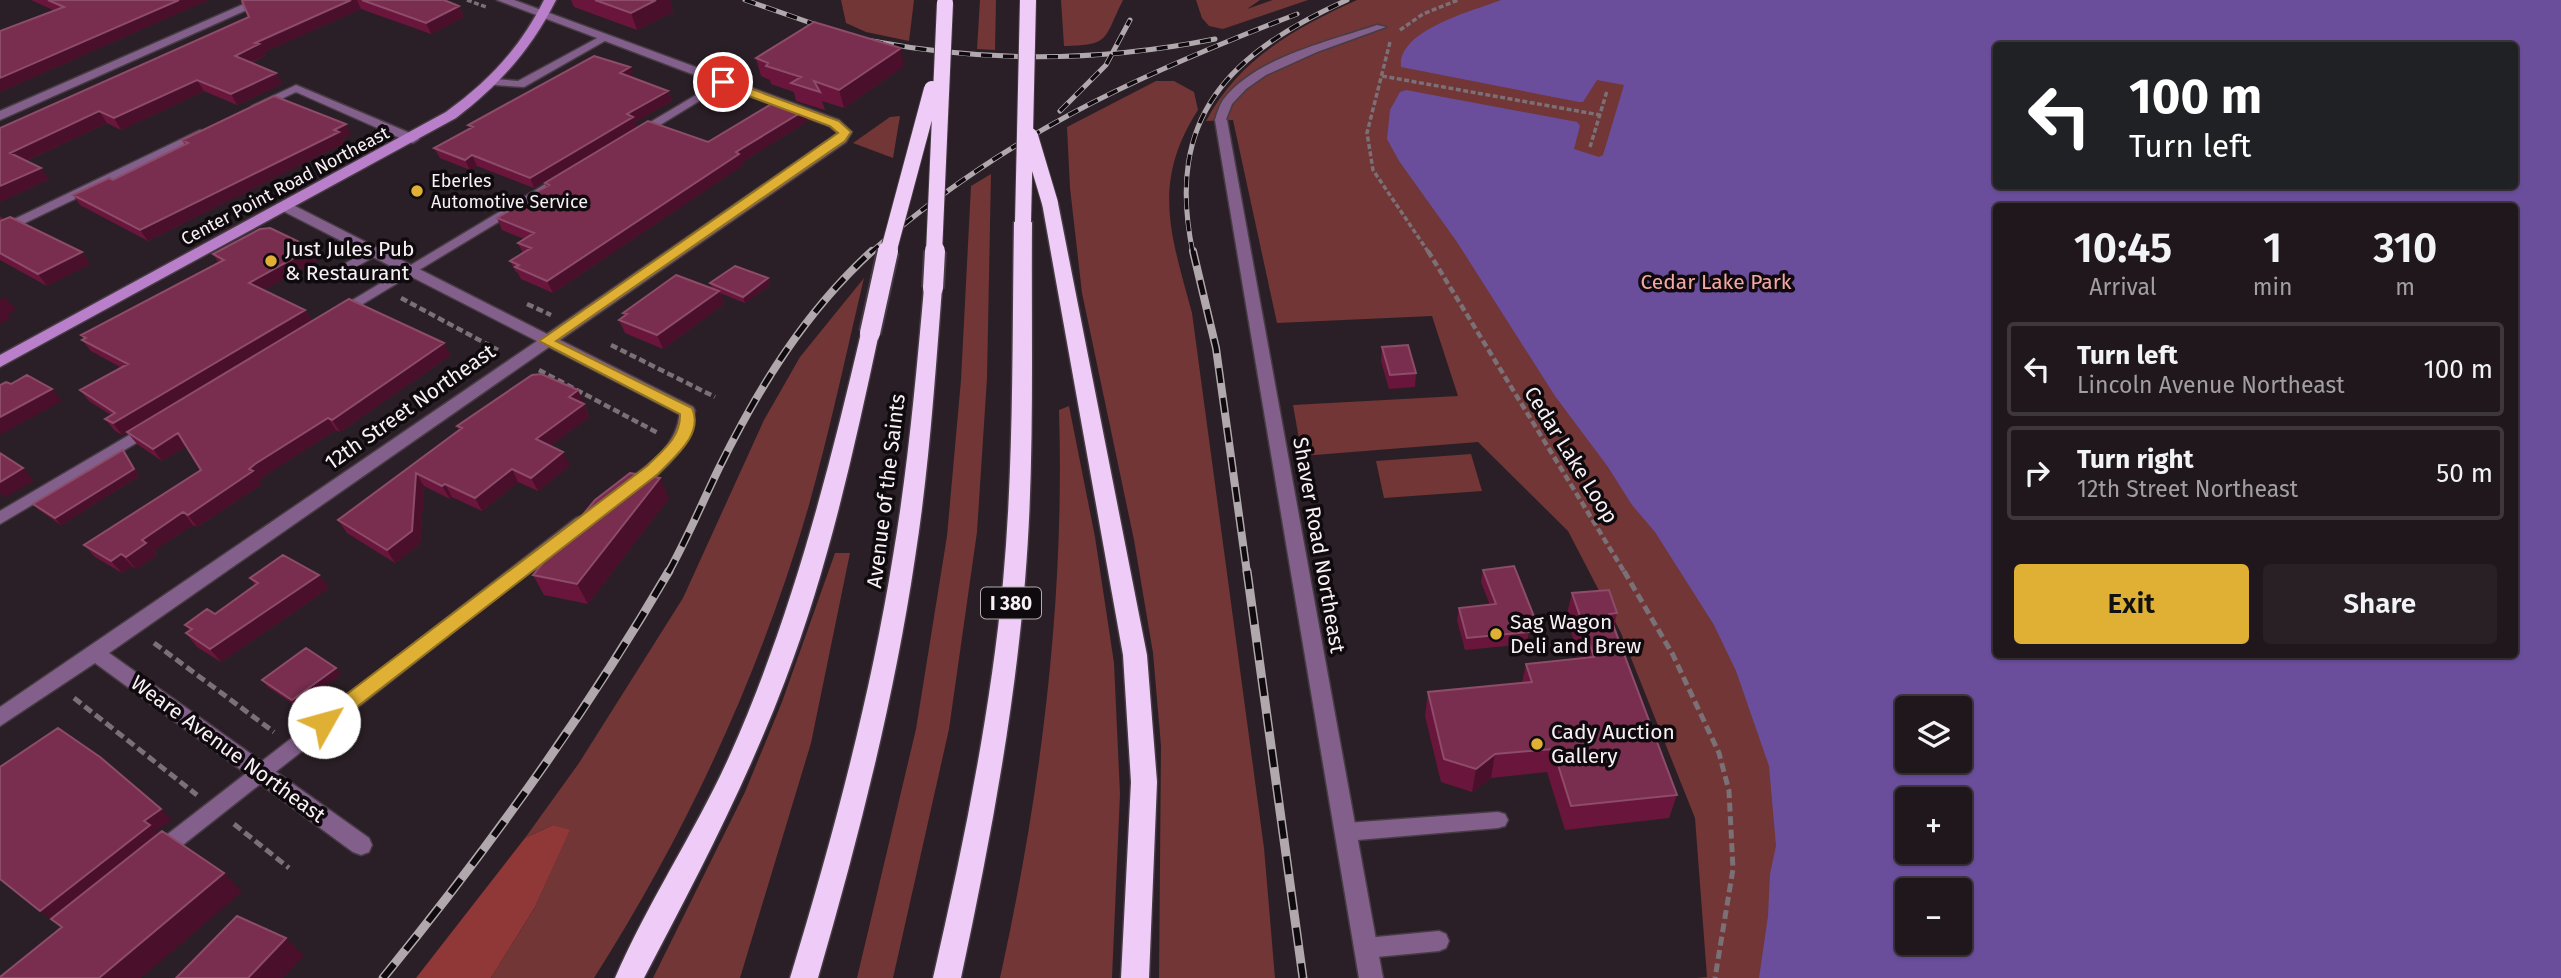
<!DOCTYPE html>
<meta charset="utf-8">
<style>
body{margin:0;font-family:"Fira Sans",sans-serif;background:#282025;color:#f1f3f6;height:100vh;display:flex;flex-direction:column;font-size:26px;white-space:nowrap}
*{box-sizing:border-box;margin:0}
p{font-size:23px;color:#a29fa3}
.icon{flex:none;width:38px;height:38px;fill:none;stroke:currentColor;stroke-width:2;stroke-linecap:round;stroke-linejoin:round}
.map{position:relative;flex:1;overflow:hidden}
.sheet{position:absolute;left:1993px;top:203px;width:525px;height:455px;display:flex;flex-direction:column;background:#20171c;border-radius:7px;box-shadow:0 2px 5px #0004,0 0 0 2px #3d363b}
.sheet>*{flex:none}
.hud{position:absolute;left:1993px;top:42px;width:525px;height:147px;border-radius:7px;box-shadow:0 2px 5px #0004,0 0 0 2px #3d363b;background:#202124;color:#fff;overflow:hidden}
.controls{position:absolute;left:1895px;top:696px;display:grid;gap:14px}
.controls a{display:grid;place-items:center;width:77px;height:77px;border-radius:7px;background:#20171c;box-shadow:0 2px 5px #0004,0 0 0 2px #3d363b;font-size:35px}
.pin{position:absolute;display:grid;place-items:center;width:60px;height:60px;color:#fff;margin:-30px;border:4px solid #fff;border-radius:50%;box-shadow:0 2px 7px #0007}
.me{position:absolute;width:77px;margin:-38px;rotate:52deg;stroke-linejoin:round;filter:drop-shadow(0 0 5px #0008)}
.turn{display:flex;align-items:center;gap:24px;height:147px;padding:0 21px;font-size:32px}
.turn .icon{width:91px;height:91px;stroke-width:2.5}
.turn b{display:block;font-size:49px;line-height:60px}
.eta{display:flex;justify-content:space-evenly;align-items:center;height:119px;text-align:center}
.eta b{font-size:42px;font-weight:600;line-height:49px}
.action{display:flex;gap:14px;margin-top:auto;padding:14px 21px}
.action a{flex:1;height:80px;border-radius:7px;background:#dfb034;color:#111;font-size:28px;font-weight:600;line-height:80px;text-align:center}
.action a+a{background:#282025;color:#f1f3f6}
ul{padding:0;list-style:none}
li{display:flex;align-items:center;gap:21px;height:94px;margin:0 14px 10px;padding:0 7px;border:4px solid #3d363b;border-radius:7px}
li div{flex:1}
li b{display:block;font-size:26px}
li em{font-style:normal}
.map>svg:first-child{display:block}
.green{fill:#713635;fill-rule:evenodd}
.forest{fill:#903737}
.water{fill:#6a4e9c;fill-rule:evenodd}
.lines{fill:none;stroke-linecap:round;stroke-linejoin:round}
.lane-casing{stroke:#473c43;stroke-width:3}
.street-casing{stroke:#473c43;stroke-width:3}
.secondary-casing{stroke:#473c43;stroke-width:3}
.highway-casing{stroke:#473c43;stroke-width:3}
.path-far2{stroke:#7a7076;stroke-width:3.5;stroke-dasharray:5 2.5;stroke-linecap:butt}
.path-far1{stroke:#7a7076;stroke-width:4.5;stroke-dasharray:7 3.5;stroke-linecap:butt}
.path{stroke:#7a7076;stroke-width:5;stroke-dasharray:9 4.5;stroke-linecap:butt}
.lane{fill:#835f8c;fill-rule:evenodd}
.street{fill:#835f8c;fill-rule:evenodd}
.secondary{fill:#ba7fca;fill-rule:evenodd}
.highway{fill:#efcbf8;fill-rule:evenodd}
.rail-far2-casing{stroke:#b1a8ad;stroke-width:5}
.rail-far1-casing{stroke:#b1a8ad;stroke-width:8}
.rail-casing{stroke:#b1a8ad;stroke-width:9}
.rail-far2{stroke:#0f0a0d;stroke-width:3.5;stroke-dasharray:11;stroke-linecap:butt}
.rail-far1{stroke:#0f0a0d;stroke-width:5;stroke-dasharray:15;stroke-linecap:butt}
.rail{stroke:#0f0a0d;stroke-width:6;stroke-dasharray:18;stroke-linecap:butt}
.highway-bridge-far1-casing{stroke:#473c43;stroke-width:18;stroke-linecap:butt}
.highway-bridge-casing{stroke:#473c43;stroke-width:24;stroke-linecap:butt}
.highway-bridge-far1{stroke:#efcbf8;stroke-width:16}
.highway-bridge{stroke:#efcbf8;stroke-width:20}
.wall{fill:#6a163c}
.shaded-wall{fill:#4a102b}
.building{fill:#792e50;stroke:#8d4c69;stroke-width:2}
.route{fill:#dfb034;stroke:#917222;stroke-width:2}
.poi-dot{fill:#dfb034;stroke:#0f0a0d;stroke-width:2.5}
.labels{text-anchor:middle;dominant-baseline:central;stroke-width:7;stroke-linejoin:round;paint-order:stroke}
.far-poi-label{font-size:18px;fill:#f8f0f4;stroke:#0f0a0d;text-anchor:start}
.far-street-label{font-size:18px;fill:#f8f0f4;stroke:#0f0a0d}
.shield{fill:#0f0a0d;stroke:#b2abaf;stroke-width:2}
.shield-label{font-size:19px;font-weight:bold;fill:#f8f0f4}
.poi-label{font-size:21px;fill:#f8f0f4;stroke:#0f0a0d;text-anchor:start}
.park-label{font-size:21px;fill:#f4a8a4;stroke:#0f0a0d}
.street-label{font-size:21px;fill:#f8f0f4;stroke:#0f0a0d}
</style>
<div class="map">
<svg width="2561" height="978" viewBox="0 0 2561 978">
<rect width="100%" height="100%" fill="#2a1f26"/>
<path class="green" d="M841,0H914L909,41L866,32L846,23Z
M980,0H996L995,50L977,49Z
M1061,0H1123C1103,40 1111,45 1064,46Z
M1196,0H1260L1247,9L1273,0H1308L1223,29L1209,26L1202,18Z
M1357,0H2561V978H1696L1707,977L1695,818L1621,633L1568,531L1478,442L1302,456L1293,405L1458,396L1432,316L1277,323L1233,120L1206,121C1239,59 1295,28 1357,0ZM1997,46H2515V186H1997ZM1997,206H2515V654H1997ZM1908,709H1960V761H1908ZM1908,800H1960V852H1908ZM1908,891H1960V943H1908Z
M1156,81H1174L1194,92L1198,110C1151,183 1171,235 1192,313L1264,848L1275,978H1159L1161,746L1153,653L1134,540L1082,293L1070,188L1067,127Z
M900,116L893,158L853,143L890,117Z
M991,174L987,378L977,532L949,729L893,978H857L916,729L947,536L961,380L971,186Z
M864,278C846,354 830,430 809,505C761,672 687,832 594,978H491L535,907L569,831L553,825L525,838L579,763L683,598L764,420L800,357Z
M1069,406L1095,537L1114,663L1120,794L1112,978H1000C1041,792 1065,600 1059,410Z
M1471,454L1482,491L1384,498L1376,461Z
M835,553H850L811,743L740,978H653L745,792L782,702Z"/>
<path class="forest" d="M553,825L570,830L535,907L491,978H416L525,838Z"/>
<path class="water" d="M1501,0H2561V978H1759L1768,916L1770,874L1776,846L1769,766L1736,671L1714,625L1655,532L1632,505L1608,467L1555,396L1457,242L1399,161L1387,139L1390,110L1400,92L1406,90L1577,122L1580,126L1574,149L1599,157L1603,155L1624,85L1597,80L1583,102H1579L1401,67C1397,30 1473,11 1501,0ZM1997,46H2515V186H1997ZM1997,206H2515V654H1997ZM1908,709H1960V761H1908ZM1908,800H1960V852H1908ZM1908,891H1960V943H1908Z"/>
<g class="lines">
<defs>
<path id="lane" d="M1377,25L1386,27L1317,52L1266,75L1246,89L1232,104L1225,122L1221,124L1215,120C1217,113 1219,106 1223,100C1254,58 1330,41 1377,25Z
M601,36L610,38L524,87L495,85L489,82L495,79L518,81Z
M723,79L729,82L727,84L642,136H634L632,133Z
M296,85L417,136L419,139L413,143L409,142L296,92L262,108L252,106Z
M200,130L206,134L204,137L0,235V226Z
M549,182L555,186L553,189L343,316L338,317L331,313Z
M374,247L379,248V254L342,275H332L330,272Z
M687,406L694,411C694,421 693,429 689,438C681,454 641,497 622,492L620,488L622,484C650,464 677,447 680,411Z
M148,424L153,425L156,429L153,433L0,524V511Z
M582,516L590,522L588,526L165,859L158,862L151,859L148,853L151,847L576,518Z
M1498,812L1505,814L1508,820L1505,826L1498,828L1346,841L1339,838L1336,832L1339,826L1346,823Z
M1439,931L1446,934L1449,941L1446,948L1439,951L1366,958L1359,955L1356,948L1359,941L1366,938Z"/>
<path id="street" d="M253,0H269L0,120V111Z
M497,0H514L839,120L852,132L846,142L560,340L693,407L695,411L693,415H681L549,347L109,653L369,838L372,845L369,852L361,855L353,852L95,663L0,726V707L537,341L281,210V204H291L547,334L838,133L829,126Z
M1221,116L1227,120L1383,978H1359L1215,120Z"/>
<path id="secondary" d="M544,0H556C531,50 499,85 456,118L0,367V355L446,112C489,81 520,48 544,0Z"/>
<path id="highway" d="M1050,198L1058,203L1147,655L1157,782L1149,978H1121L1131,782L1123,655L1042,203Z
M1023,217L1032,222C1031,342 1035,462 1025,581C1014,715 989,847 961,978H933C963,847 990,716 1003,582C1014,462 1012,342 1014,222Z
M933,283L942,288C935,378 929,469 915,558C894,700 858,840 818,978H790C832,840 870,699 893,556C908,467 916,378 924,288Z
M870,327L879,333C854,450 828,569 785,681C746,784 695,881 644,978H615C648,902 695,832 729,757C790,621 827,478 861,333Z"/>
</defs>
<use href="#lane" class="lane-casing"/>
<use href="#street" class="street-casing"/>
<use href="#secondary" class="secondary-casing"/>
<use href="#highway" class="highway-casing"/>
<path class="path-far2" d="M467,0L486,7
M1400,30L1423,14L1458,0
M1390,42L1367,133L1373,170L1429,253
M1382,76L1600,115
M1590,147L1607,91"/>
<path class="path-far1" d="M1428,251L1625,573
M401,298L498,350
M527,304L551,315
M611,345L715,397
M539,370L658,433"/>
<path class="path" d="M1624,571L1673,655L1719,753L1729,791L1733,869L1715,978
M154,643L274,732
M74,698L197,795
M234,824L289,868"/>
<use href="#lane" class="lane"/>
<use href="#street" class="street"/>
<use href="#secondary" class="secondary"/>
<use href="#highway" class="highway"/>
<defs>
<path id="rail-far2" d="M745,0L831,30
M872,41C988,63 1100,62 1215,39
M1060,111L1106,65L1130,20
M870,253C1002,137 1135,76 1297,14
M1193,253C1164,116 1230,53 1347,0"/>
<path id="rail-far1" d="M1193,251L1216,348L1247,573
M668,573C687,539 702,503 719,468C759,387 805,312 872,251"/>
<path id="rail" d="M1247,571L1303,978
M383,978C488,849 585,715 669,571"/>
</defs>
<use href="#rail-far2" class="rail-far2-casing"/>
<use href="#rail-far1" class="rail-far1-casing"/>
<use href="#rail" class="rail-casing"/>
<use href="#rail-far2" class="rail-far2"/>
<use href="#rail-far1" class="rail-far1"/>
<use href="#rail" class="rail"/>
<defs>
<path id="highway-bridge-far1" d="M1030,136L1050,203
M1023,222L1028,0
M888,253L932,89
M934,253L945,3"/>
<path id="highway-bridge" d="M933,288L935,251
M870,333L888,251"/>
</defs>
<use href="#highway-bridge-far1" class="highway-bridge-far1-casing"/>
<use href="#highway-bridge" class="highway-bridge-casing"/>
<use href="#highway-bridge-far1" class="highway-bridge-far1"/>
<use href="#highway-bridge" class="highway-bridge"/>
</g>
<path class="wall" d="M31,0H208L0,92V31L55,11Z
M243,0H444L459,6L464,17L431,34L361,9L264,52L266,55L251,63L276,73L282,84L237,105L204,91L121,130L107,123L26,161L49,179L0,202V128L249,17Z
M571,0H670L673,12L637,30L574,7Z
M756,58L904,66L844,108L822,101L825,110L796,101L794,92L771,84L770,80L761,76Z
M630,67L634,78L668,91L672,101L635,122L637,127L534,188L477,166L470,170L440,158L434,148L470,128L468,125Z
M805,110L808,121L742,162L743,165L553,293L521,279L518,273L516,272L510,261L523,253L518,243L524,239L502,230L497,218L532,197L531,195L546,186L545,183L708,142Z
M351,134L343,139L345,143L148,241L80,205L73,195L113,180L185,145L182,140Z
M0,216L3,219L82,252L90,264L47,286L0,260Z
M312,248L319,259L263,290L305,310L312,321L122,435L114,430L105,419L111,415L89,401L80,390L122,368L91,351L82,340L84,339L81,335L218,262L213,254Z
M768,278L770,285L745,303L720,293L724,304L663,349L625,333L619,320L625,316L623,313L712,288L710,283Z
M1382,347L1416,373L1415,387L1389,389L1381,361Z
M451,355L340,432L336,430L264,476L259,480L262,484L197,527L193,525L153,551L157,555L136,569L132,566L122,573L95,557L84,545L201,470L186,446L162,461L137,444L127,432Z
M584,403L589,417L550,446L570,465L538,491L518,482L482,511L452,497L450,499L424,486L420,544L395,563L347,533L338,520L459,430L457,426Z
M128,457L139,476L61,525L39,510L33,504Z
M669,498L588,604L544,595L533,575Z
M1483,570L1535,619L1533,631H1529L1527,644L1465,650L1457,620L1459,608L1490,605L1481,582Z
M319,575L329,588L221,662L197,647L186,633L190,631L185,625L215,614L255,585L250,578Z
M1572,593L1617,613L1614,627L1677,795L1669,818L1565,830L1547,772L1491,778L1472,792L1441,782L1425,716L1428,692L1522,683L1526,664L1580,658L1566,618Z
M341,674L298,707L268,687L262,680Z"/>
<path class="shaded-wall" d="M179,0H208L0,92V78Z
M351,0H357L361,9L264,52L266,55L241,67L235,56L255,43Z
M656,0H670L673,12L637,30L631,13Z
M459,6L464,17L431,34L426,23Z
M901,48L904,66L844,108L839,90Z
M630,67L634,78L620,73Z
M276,73L282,84L237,105L231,94Z
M197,80L204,91L121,130L114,118Z
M668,91L672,101L635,122L637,127L534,188L530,178L627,114Z
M805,110L808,121L742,162L743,165L553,293L547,281L736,152Z
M99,111L107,123L19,164L10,153Z
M346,124L351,134L343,139L345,143L148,241L140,230Z
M472,155L477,166L470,170L465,160Z
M41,168L49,179L0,202V186Z
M312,248L319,259L256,294L249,283Z
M82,252L90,264L47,286L38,274Z
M768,278L770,285L745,303L743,297Z
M719,291L724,304L663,349L657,335Z
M5,297L16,310L8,314L11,318L0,324V300Z
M305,310L312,321L122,435L113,423Z
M444,343L451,355L340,432L332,420Z
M52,389L62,401L0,435V417Z
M578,390L584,403L575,410L569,397Z
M584,404L589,417L542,452L536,439Z
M328,418L336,430L264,476L259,480L262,484L197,527L188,515L255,464Z
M178,433L187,446L162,461L153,449Z
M123,450L139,476L61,525L55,518Z
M563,452L570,465L538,491L531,478Z
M23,468L34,481L4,498L0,493V482Z
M512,469L518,482L482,511L475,498Z
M416,473L424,486L420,544L395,563L387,550Z
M660,478L669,498L588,604L577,584Z
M445,484L452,497L450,499L442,486Z
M183,512L193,525L153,551L157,555L136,569L126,557L142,540Z
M121,554L132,566L122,573L111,561Z
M319,575L329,588L221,662L210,649Z
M336,668L341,674L298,707L292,700Z
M1495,754L1491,778L1472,792L1476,769Z
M161,809L172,820L156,831L161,836L53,921L40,911L144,821Z
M224,873L242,892L141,978H99Z
M286,938L304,956L283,978H248Z"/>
<path class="building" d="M48,0H179L0,78V31L64,7Z
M245,0H351L255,43L259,44L235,56L276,73L231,94L197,80L114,118L99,111L10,153L41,168L0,186V128L249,17L242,1Z
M362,0H444L459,6L426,23Z
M595,0H656L631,13Z
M814,22L901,48L839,90L814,81L820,92L791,83L801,77L766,66L768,63L756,58Z
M594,56L630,67L620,73L668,91L627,114L633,117L530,178L472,155L465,160L434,148L473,127L468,125Z
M274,96L346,124L334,130L339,132L140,230L73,195L109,178L113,180L188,143L182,140Z
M778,100L805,110L736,152L739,154L547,281L515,267L519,265L510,261L531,248L518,243L534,233L497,218L534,196L531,195L549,185L545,183L648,121L708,142Z
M10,217L82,252L38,274L0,253V221Z
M270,228L312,248L249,283L305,310L113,423L105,419L115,413L80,390L128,364L82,340L86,338L81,335L224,260L213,254L260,229Z
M735,266L768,278L743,297L710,283Z
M676,275L719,291L657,335L619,320L627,314L623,313Z
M349,299L444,343L332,420L328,418L255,464L249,469L253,471L188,515L183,512L142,540L146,543L126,557L121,554L111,561L84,545L201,470L178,433L153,449L127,432Z
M1408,345L1416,373L1390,375L1382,347Z
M541,374L578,390L569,397L584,404L536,439L563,452L531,478L512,469L475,498L445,484L442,486L416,473L412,531L387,550L338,520L462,428L457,426L532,375Z
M27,375L52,389L0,417V385L6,382L11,384Z
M123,450L134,469L55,518L33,504Z
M0,453L23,468L0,482Z
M630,473L660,478L577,584L533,575L595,500Z
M283,555L319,575L210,649L186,633L192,629L185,625L207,609L215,614L258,583L250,578Z
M1514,566L1535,619L1525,620L1529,632L1467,638L1459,608L1496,604L1483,570Z
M1609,590L1617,613L1609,614L1677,795L1571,806L1553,749L1495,754L1476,769L1444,759L1428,692L1532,682L1526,664L1594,657L1572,593Z
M306,648L336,668L292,700L262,680Z
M58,728L100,757L161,809L144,821L150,825L40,911L0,879V767Z
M162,831L224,873L99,978H0V977L62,927L51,919Z
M237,916L286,938L248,978H176Z"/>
<path class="route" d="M719,80H727L839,121L851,132L845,141L556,341L692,408C704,434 675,456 658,474L331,727H318L315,722L318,716L647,466C663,450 681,437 680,414L539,341L838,133L830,126L719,85Z"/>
<g class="poi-dot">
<circle cx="417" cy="191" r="7"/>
<circle cx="271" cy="261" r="7"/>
<circle cx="1496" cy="634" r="7"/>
<circle cx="1537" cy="744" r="7"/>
</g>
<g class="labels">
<g class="far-poi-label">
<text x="431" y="181">Eberles<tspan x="431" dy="21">Automotive Service</tspan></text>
</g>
<g class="far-street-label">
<text transform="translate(285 186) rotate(-28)">Center Point Road Northeast</text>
</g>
<rect class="shield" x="981" y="587.5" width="60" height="31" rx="5"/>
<g class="shield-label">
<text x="1011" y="603">I 380</text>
</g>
<g class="poi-label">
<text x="285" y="249">Just Jules Pub<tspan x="285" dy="24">&amp; Restaurant</tspan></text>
<text x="1510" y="622">Sag Wagon<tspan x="1510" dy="24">Deli and Brew</tspan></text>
<text x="1551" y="732">Cady Auction<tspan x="1551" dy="24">Gallery</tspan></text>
</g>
<g class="park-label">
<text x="1716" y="282">Cedar Lake Park</text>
</g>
<g class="street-label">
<text transform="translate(410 407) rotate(-35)">12th Street Northeast</text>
<text transform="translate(1571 455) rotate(58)">Cedar Lake Loop</text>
<text transform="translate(886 491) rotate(-83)">Avenue of the Saints</text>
<text transform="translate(1319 545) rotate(80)">Shaver Road Northeast</text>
<text transform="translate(228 749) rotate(36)">Weare Avenue Northeast</text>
</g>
</g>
</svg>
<div class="controls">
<a><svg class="icon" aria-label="layers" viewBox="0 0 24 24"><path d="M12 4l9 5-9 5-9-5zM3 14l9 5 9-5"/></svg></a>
<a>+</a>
<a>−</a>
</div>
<div class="pin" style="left:723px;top:82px;background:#d93025"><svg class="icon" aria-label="arrive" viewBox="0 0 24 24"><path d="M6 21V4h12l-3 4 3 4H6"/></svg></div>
<svg class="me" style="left:324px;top:722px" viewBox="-20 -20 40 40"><circle r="19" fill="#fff"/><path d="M0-13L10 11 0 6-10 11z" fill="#dfb034"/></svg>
<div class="hud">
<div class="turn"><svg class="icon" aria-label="left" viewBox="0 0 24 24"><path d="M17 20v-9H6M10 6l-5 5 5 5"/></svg><div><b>100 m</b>Turn left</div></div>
</div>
<section class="sheet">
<div class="eta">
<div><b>10:45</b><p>Arrival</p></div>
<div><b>1</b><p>min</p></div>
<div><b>310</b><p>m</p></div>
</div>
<ul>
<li><svg class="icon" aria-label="left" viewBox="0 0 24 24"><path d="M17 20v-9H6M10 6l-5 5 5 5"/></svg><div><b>Turn left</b><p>Lincoln Avenue Northeast</p></div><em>100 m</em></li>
<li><svg class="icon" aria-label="right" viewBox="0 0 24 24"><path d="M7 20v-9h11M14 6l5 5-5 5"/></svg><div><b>Turn right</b><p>12th Street Northeast</p></div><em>50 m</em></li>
</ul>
<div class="action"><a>Exit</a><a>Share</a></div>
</section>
</div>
